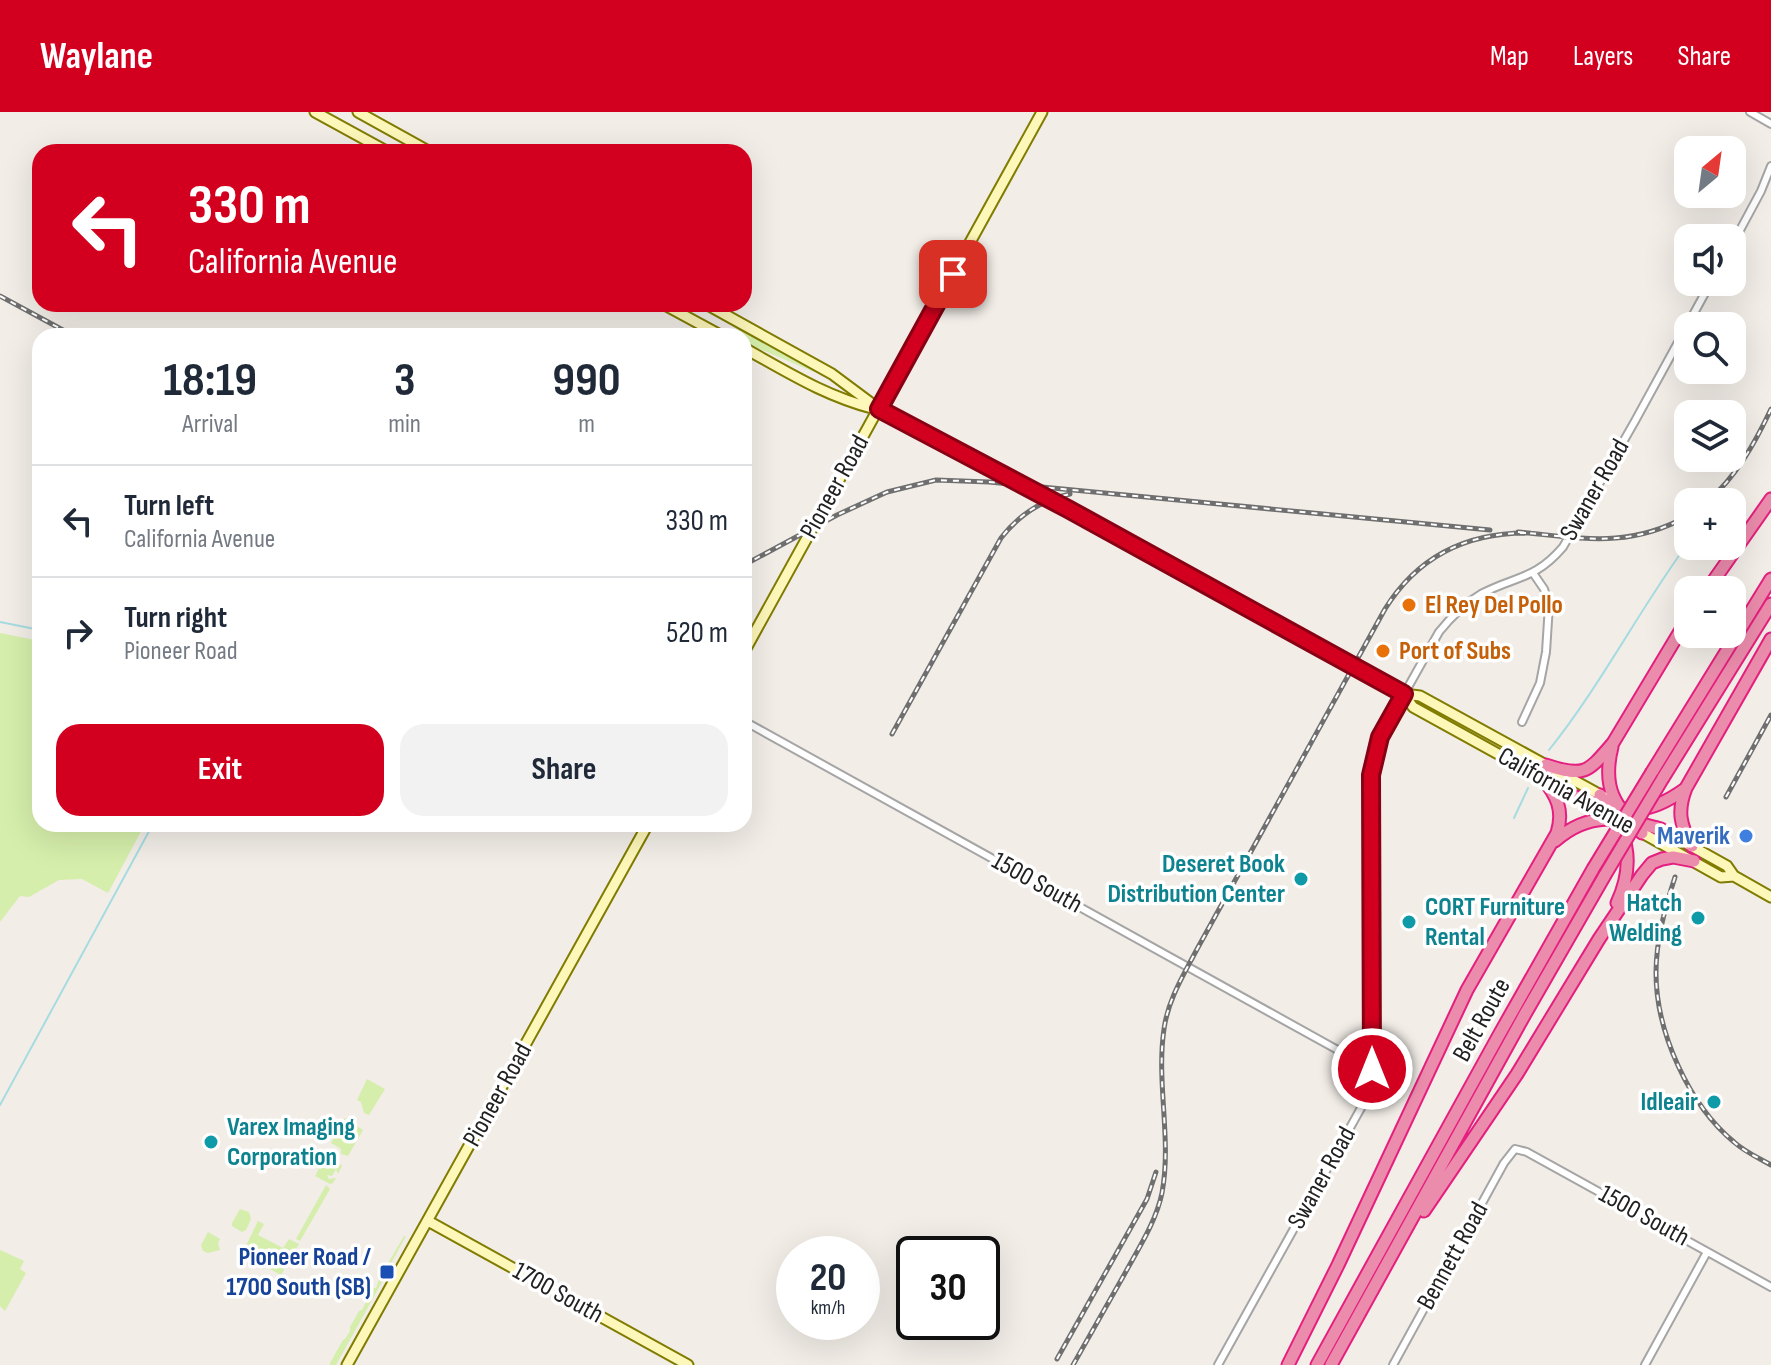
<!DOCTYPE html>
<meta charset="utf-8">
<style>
body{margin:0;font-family:"Sofia Sans Condensed",sans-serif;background:#f2f2f3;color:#1f2937;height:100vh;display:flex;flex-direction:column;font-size:30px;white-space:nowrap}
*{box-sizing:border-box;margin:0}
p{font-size:26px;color:#747a83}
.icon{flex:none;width:44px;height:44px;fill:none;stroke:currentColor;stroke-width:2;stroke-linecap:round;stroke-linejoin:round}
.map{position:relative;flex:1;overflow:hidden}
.side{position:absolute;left:32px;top:216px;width:720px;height:504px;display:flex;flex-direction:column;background:#fff;border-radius:24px;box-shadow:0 8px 32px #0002}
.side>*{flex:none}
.guide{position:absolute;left:32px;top:32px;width:720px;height:168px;border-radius:24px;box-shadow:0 8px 32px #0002;background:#d2001e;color:#fff;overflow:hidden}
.needle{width:52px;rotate:29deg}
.buttons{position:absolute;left:1674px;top:24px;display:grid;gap:16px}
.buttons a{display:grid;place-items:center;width:72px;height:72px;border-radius:16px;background:#fff;box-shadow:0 8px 32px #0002;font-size:40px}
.speed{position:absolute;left:776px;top:1124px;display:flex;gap:16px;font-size:40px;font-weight:700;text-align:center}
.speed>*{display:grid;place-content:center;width:104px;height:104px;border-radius:50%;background:#fff;box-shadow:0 8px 32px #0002;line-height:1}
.speed small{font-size:20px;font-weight:400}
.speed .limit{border:4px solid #111;border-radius:12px;background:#fff;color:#111}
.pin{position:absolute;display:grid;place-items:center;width:68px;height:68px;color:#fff;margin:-34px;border-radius:16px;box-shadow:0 4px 12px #0006}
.me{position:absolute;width:88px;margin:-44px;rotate:0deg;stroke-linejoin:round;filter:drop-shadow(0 0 6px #0008)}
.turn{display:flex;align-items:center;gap:28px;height:168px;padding:0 24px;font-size:36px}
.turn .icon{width:104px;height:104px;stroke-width:2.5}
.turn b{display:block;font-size:56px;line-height:68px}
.eta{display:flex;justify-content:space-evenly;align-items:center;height:136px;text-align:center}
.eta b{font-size:48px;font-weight:700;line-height:56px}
.cta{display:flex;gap:16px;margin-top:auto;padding:16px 24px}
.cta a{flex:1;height:92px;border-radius:24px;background:#d2001e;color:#fff;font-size:32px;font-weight:700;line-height:92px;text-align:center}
.cta a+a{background:#f2f2f3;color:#1f2937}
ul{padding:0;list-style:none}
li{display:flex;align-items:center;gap:24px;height:112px;padding:0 24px;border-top:2px solid #e0e1e3}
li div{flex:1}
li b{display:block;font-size:30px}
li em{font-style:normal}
header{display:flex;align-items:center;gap:48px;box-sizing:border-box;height:112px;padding:0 40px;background:#d2001e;color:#fff}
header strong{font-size:38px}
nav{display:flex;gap:44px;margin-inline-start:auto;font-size:28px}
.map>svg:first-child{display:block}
.grass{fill:#d5eeab}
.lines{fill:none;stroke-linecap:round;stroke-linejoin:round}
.stream{stroke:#a6dce1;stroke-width:2}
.street-casing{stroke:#a5a5a5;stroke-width:10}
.secondary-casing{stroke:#807c00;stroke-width:13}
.highway-casing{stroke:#e51f7f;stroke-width:15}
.street{stroke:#fff;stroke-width:6}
.secondary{stroke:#fdf7ba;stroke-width:9}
.highway{stroke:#ec8cac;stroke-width:11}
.rail-casing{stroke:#6f6f6f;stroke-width:5}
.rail{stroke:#fff;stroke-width:2;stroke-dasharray:6;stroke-linecap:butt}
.highway-bridge-casing{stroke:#e51f7f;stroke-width:15;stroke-linecap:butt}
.highway-bridge{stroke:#ec8cac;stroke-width:11}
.route-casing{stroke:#880014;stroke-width:20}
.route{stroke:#d2001e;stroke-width:14}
.food-dot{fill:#e8710a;stroke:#fff;stroke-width:3}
.shop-dot{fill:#3f7fe0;stroke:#fff;stroke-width:3}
.culture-dot{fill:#0f9aa8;stroke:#fff;stroke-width:3}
.transit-dot{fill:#1a4fb4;stroke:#fff;stroke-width:3}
.labels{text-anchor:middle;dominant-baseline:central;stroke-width:7;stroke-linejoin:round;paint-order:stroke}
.street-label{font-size:26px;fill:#212121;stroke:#fff}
.food-label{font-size:26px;font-weight:bold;fill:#c56008;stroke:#fff;text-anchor:start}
.shop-label{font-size:26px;font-weight:bold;fill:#366cbe;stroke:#fff;text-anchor:end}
.culture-label{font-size:26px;font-weight:bold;fill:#0d838f;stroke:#fff;text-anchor:end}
.transit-label{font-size:26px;font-weight:bold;fill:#164399;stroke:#fff;text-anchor:end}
</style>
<header>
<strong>Waylane</strong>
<nav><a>Map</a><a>Layers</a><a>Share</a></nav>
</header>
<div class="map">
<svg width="1771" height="1253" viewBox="0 0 1771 1253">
<rect width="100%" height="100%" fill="#f2ede7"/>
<path class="grass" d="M739,215L815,257L814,260L744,230V224H734Z
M0,521L40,529V712H145L108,781L82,767L59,768L29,785L20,784L0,810Z
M367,967L385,977L369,1003L364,1001L361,990L357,988Z
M345,1006L363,1018L348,1044L341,1042V1037L331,1031Z
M323,1049L333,1055L341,1052L342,1054L338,1062L336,1057L332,1064L327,1063L329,1067L336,1066L333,1071L330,1072L315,1064Z
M326,1073L330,1077L300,1129L296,1127Z
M240,1097L249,1100L251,1107L246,1118L242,1120L232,1114V1111Z
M258,1109L264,1112L258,1123L283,1136L289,1127L299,1132L281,1163L242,1142Z
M208,1120L220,1127L218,1131L220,1138L208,1141L203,1139L201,1133Z
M404,1124H406L388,1157L385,1159L387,1161L336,1253H330V1251L343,1228L345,1227L350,1219V1215L359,1199L362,1198L373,1176H376L380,1165Z
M0,1138L24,1149L20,1157L26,1161L5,1199L0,1194Z"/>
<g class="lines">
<path class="stream" d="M0,510L40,518
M1549,638C1601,573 1639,498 1688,431
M1514,706L1528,676
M0,993L153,712"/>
<defs>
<path id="street" d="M1750,0L1771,12
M1732,133L1761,79L1771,54
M744,609L1372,957
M1522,610L1540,571L1546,540L1549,493L1544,477L1533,461
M1218,1253L1361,996L1368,976L1372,957L1371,682L1373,650L1380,625L1439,520C1451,505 1464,492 1481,482C1515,464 1535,468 1563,435L1635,309L1711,170
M1393,1253L1504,1051L1515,1037L1527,1040L1771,1175
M1645,1253L1707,1140"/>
<path id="secondary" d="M315,0L388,40
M358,0L430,40
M663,192L722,224
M706,192L832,262L879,297L890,303L1050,388L1404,582L1420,584L1606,686
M744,236C789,261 825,284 875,297
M744,540L1042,0
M1404,582L1413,595L1614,706
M1657,715L1727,754L1734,764L1771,785
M1637,718L1721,765L1734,764
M428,1109L688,1253
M347,1253L648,712"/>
<path id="highway" d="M1707,478L1771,387
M1612,635C1602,675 1614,694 1642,721
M1546,653C1585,666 1588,660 1613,631L1688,506
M1652,660L1771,467
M1663,666L1771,492
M1600,683C1626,719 1637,748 1617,791
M1576,685C1624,698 1642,708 1685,677
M1555,729C1590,698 1620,706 1661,717
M1692,734C1680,713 1677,699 1686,676L1771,527
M1424,1099L1517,962L1599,827L1642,763L1652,751L1662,747L1673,745L1694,749
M1288,1253L1338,1153L1467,878L1557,721C1564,699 1557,683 1542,666
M1317,1253L1499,923L1593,757
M1331,1253L1525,902L1605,763"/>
</defs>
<use href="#street" class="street-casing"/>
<use href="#secondary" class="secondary-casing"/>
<use href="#highway" class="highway-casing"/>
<use href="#street" class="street"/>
<use href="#secondary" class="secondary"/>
<use href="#highway" class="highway"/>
<defs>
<path id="rail" d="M0,184L74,224
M1707,390C1736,365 1755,331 1771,297
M1518,420C1583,426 1627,437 1688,404
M744,453L837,403L887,380L936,368L989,370L1490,418
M892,622L1001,426C1019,403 1041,388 1070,382
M1726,685L1771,603
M1675,765C1665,796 1656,828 1656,861C1656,920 1689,993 1734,1030C1745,1040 1759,1046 1771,1053
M1057,1247L1147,1087L1156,1060
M1073,1253C1090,1223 1107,1193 1124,1163C1138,1137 1156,1110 1162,1081C1172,1027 1156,971 1164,917C1168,888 1183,864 1196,839L1385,497C1418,444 1468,420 1530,421"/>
</defs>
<use href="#rail" class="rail-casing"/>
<use href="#rail" class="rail"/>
<defs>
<path id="highway-bridge" d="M1593,757L1652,660
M1605,763L1663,666"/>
</defs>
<use href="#highway-bridge" class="highway-bridge-casing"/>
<use href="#highway-bridge" class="highway-bridge"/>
</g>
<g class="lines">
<defs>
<path id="route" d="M953,162L879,297L1068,397L1404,582L1380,625L1371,663L1372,957"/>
</defs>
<use href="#route" class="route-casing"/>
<use href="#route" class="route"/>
</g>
<g class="food-dot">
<circle cx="1409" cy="493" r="8"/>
<circle cx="1383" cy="539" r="8"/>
</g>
<circle class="shop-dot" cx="1746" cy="724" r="8"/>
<g class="culture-dot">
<circle cx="1301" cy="767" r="8"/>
<circle cx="1698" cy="806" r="8"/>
<circle cx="1409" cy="810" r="8"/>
<circle cx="1714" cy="990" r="8"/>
<circle cx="211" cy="1030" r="8"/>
</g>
<rect class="transit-dot" x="379" y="1152" width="16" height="16" rx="4"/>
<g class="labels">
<g class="street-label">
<text transform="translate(835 375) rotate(-61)">Pioneer Road</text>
<text transform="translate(1595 378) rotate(-60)">Swaner Road</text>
<text transform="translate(1566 679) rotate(29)">California Avenue</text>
<text transform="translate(1037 771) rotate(29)">1500 South</text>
<text transform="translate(1482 908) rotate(-61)">Belt Route</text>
<text transform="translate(498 983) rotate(-61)">Pioneer Road</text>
<text transform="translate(1322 1066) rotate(-61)">Swaner Road</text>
<text transform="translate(1644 1104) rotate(29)">1500 South</text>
<text transform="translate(1453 1144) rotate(-61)">Bennett Road</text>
<text transform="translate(558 1181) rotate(29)">1700 South</text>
</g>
<g class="food-label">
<text x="1425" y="493">El Rey Del Pollo</text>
<text x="1399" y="539">Port of Subs</text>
</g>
<g class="shop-label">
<text x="1730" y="724">Maverik</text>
</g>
<g class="culture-label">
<text x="1285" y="752">Deseret Book<tspan x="1285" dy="30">Distribution Center</tspan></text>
<text x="1682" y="791">Hatch<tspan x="1682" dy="30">Welding</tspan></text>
<text x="1425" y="795" text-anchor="start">CORT Furniture<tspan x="1425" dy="30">Rental</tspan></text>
<text x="1698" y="990">Idleair</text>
<text x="227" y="1015" text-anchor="start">Varex Imaging<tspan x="227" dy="30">Corporation</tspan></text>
</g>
<g class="transit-label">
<text x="371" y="1145">Pioneer Road /<tspan x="371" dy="30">1700 South (SB)</tspan></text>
</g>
</g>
</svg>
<div class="buttons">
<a><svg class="needle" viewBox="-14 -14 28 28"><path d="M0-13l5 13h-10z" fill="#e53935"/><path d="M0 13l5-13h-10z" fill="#747a83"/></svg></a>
<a><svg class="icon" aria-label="sound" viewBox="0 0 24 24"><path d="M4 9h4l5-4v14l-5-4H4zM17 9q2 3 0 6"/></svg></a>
<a><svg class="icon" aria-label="search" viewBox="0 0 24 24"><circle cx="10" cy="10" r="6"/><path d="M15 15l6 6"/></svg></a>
<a><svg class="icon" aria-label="layers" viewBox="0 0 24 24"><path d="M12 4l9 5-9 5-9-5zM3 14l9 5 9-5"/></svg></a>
<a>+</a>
<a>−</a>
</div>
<div class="speed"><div>20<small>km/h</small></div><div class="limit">30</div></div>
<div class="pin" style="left:953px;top:162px;background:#d93025"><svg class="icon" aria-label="arrive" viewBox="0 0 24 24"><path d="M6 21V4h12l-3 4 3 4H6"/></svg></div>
<svg class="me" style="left:1372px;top:957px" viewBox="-20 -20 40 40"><circle r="17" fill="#d2001e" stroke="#fff" stroke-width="3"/><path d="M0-11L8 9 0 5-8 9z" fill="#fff"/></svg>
<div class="guide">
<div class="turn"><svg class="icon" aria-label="left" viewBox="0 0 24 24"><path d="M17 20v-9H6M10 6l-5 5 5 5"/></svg><div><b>330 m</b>California Avenue</div></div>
</div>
<section class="side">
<div class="eta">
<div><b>18:19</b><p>Arrival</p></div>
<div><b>3</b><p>min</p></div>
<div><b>990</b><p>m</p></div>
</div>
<ul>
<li><svg class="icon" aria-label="left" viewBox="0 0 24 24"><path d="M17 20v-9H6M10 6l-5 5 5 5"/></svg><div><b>Turn left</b><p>California Avenue</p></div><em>330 m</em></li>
<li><svg class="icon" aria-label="right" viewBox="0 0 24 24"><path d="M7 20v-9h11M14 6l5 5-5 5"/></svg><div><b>Turn right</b><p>Pioneer Road</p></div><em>520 m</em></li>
</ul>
<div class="cta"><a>Exit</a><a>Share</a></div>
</section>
</div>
